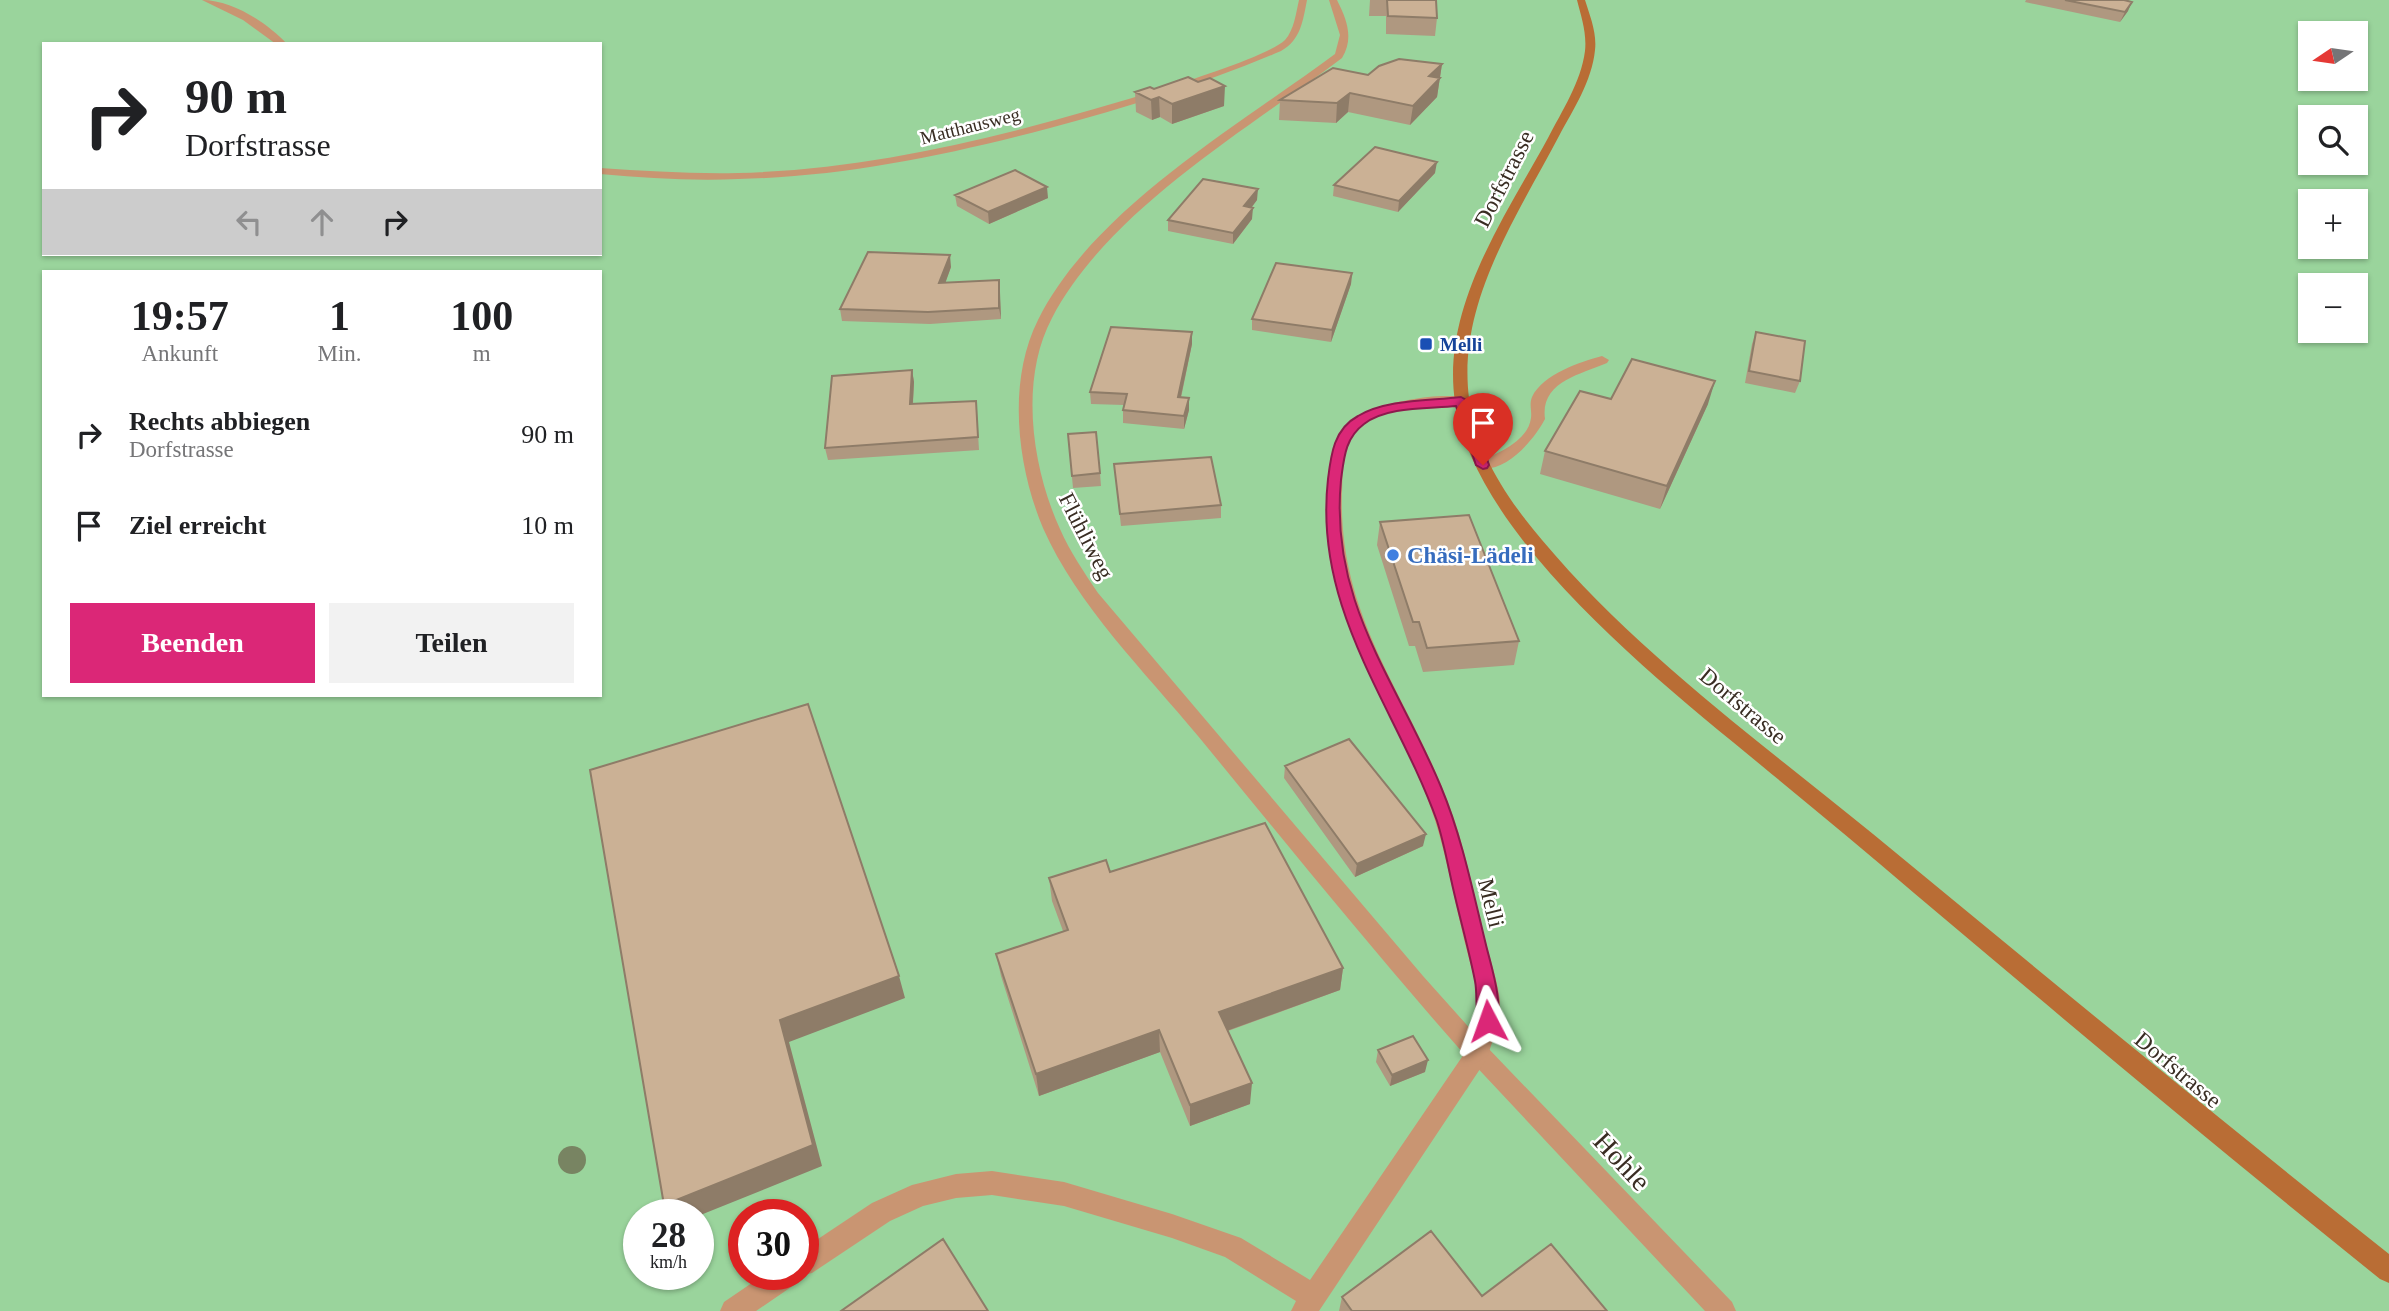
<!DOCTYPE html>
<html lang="de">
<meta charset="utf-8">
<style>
body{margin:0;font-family:"Times New Roman",serif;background:#f2f2f2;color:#202124;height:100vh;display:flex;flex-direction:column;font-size:26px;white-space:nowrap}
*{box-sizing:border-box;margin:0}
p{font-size:23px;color:#757577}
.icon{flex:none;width:38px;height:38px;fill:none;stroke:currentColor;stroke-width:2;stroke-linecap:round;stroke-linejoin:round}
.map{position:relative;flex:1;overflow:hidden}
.drawer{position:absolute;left:42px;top:270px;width:560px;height:427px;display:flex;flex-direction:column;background:#fff;border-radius:0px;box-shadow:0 2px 5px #0004}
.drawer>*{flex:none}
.hud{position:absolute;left:42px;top:42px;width:560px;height:214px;border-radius:0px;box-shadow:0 2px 5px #0004;background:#fff;color:#202124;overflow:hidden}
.needle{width:46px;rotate:257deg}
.buttons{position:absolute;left:2298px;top:21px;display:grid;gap:14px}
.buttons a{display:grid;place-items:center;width:70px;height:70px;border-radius:0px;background:#fff;box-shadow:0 2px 5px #0004;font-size:35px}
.speed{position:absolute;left:623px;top:1199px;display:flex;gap:14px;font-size:35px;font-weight:700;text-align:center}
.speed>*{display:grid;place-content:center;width:91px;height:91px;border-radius:50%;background:#fff;box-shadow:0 2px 5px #0004;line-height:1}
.speed small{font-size:18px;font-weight:400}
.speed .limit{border:10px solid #d22;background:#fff;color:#111}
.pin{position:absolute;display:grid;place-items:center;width:60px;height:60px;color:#fff;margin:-72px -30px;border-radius:50% 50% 50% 0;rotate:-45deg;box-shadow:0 0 7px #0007}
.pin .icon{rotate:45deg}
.me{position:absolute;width:77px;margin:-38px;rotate:356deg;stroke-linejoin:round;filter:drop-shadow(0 0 5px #0008)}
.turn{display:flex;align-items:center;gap:24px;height:147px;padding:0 28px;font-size:32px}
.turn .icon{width:91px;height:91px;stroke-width:2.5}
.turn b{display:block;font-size:49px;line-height:60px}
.lanes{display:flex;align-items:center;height:66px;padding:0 28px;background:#0003;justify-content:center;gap:35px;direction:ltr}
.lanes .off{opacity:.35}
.eta{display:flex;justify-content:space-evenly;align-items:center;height:119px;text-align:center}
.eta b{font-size:42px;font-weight:800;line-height:49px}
.cta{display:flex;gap:14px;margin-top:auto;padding:14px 28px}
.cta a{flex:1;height:80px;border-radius:0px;background:#db2777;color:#fff;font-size:28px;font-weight:800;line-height:80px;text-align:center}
.cta a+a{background:#f2f2f2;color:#202124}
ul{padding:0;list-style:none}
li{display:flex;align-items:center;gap:21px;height:91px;padding:0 28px}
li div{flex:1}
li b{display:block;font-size:26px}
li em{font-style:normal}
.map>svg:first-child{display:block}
.green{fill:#9ad49c;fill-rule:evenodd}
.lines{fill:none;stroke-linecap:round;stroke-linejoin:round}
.lane{fill:#c99572;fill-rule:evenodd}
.street{fill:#c99572;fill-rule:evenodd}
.secondary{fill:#b96d35;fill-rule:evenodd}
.tree{fill:#788462}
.wall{fill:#af9880}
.shaded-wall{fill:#8e7c68}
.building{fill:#cbb195;stroke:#8e7c68;stroke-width:2}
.route{fill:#db2777;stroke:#8e194d;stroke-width:2}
.transit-dot{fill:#1a4fb4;stroke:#fff;stroke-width:2.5}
.shop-dot{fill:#3f7fe0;stroke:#fff;stroke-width:2.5}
.labels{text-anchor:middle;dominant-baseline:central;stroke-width:5;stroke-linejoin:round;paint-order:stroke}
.far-street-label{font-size:19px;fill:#392d23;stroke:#fff}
.far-transit-label{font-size:19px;font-weight:bold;fill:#164399;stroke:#fff;text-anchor:start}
.street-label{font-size:23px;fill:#392d23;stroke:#fff}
.shop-label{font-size:23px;font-weight:bold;fill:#366cbe;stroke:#fff;text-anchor:start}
.near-street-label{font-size:28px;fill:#392d23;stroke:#fff}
</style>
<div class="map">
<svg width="2389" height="1311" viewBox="0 0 2389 1311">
<rect width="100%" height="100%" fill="#fcdbc3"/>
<path class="green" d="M0,0H2389V1311H0ZM2310,33H2356V79H2310ZM44,44H600V254H44ZM2310,117H2356V163H2310ZM2310,201H2356V247H2310ZM44,271H600V695H44ZM2310,285H2356V331H2310ZM639,1214H698V1274H639ZM744,1214H803V1274H744Z"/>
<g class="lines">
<path class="lane" d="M202,0C232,0 266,22 287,44H276L243,20Z
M1299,0H1307C1303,20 1301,40 1281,51C1206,83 1129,107 1050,128C948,155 843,177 738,179C692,181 646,178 600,174V168C646,171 692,174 738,173C884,169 1029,130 1168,87C1191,80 1270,55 1285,40C1294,30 1296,13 1299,0Z
M1602,356L1609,360L1607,363C1579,375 1540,382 1545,419C1534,440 1505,474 1478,468L1475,465L1478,462C1496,454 1528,442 1531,418C1532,410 1529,405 1532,397C1543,374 1580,362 1602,356Z
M1478,1043L1486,1046L1732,1302L1736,1311H1705L1470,1060L1467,1053L1470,1046Z"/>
<path class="street" d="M1329,0H1337C1347,20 1354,38 1342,58C1247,130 1108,210 1052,318C1019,380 1032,468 1060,529C1070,552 1084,572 1098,593L1423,976L1474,1033L1478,1011L1476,987C1472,967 1465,946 1461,926C1451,885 1444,843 1429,803C1387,690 1321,619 1327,490C1329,451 1337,421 1377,408C1400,400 1443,392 1466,398L1468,401L1461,405C1427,407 1374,404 1352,436C1341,451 1343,475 1342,493C1338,618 1408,694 1449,805C1464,844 1472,886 1482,927C1488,952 1496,975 1500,1000L1499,1023L1486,1060L1319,1311H1291L1296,1301L1225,1257L1172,1238L1064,1206L992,1195L956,1198L923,1206L890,1221L812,1273L800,1276L797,1283L756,1311H720L724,1302L765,1274H803V1249L872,1203L912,1185L956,1174L992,1171L1064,1182L1172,1214L1241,1238L1310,1280L1464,1054C1372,950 1286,843 1198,736C1145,672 1077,605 1043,528C1017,466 1007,382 1038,320C1093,209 1238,126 1335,54L1340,35Z"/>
<path class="secondary" d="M1577,0H1585C1590,16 1597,33 1595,50C1592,81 1573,110 1559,136C1517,216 1457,303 1469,398C1475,451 1508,500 1542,540C1637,653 1759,741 1873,834C2044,975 2215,1116 2389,1254V1283L2380,1279C2223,1153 2068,1023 1914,893C1864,850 1813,808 1762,766C1660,682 1475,537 1455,402C1441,307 1505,217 1548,138C1562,111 1581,82 1585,51C1587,33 1581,16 1577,0Z"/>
</g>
<circle class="tree" cx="572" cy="1160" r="14"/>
<path class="wall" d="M1370,0H1436L1437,18L1435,36L1386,34V16H1369Z
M2026,0H2124L2128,11L2120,22L2025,2Z
M1442,64L1437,97L1410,125L1348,112L1336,123L1279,120L1280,100L1368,75Z
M1154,89L1224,106L1172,124L1160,117L1152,120L1136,112L1135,92Z
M1435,173L1398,212L1333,196L1334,185Z
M955,195L1048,198L989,224L957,206Z
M1257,200L1252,207V219L1233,244L1168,231V220Z
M951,267L945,283L999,280L1001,319L930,324L842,321L840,309Z
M1352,273L1351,284L1331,342L1252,330V319Z
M1192,332V344L1181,398L1189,410L1184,429L1123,423V410L1124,405L1091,404L1090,392Z
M1756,332L1800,381L1795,393L1745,383L1752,344Z
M912,370L914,382L913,404L976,401L979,450L828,460L825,448Z
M1611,399L1708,404L1660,509L1540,474L1545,451Z
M1068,434L1100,473L1101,486L1073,488Z
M1114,464L1221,505V518L1121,526Z
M1380,522L1519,641L1514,665L1423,672L1415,646H1409L1377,545Z
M1285,766L1423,846L1355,877L1284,778Z
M1110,872L1343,968L1340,990L1228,1031L1250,1104L1190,1126L1160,1052L1039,1096L1001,976L996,954L1063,931L1052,901L1049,878Z
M1378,1050L1425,1072L1390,1086L1376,1062Z
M1482,1296L1607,1311H1339L1342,1297Z"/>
<path class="shaded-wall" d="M2132,2L2128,11L2120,22L2125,12Z
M1442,64L1437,97L1410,125L1413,106L1429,76Z
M1225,86L1224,106L1172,124V104Z
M1350,93L1348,112L1336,123L1337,103Z
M1159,97L1160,117L1152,120L1151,100Z
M1437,162L1435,173L1398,212L1399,201Z
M1047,187L1048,198L989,224L988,212Z
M1258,189L1257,200L1244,217V206Z
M1253,208L1252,219L1233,244V233Z
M950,255L951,267L941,295L939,283Z
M1352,273L1351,284L1331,342L1332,330Z
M999,280L1000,292L1001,319L999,308Z
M1192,332V344L1178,410V397Z
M912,370L914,382L912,417L910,404Z
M1715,381L1708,404L1660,509L1667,486Z
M1189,398V410L1184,429V416Z
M1426,834L1423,846L1355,877L1357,864Z
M1343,968L1340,990L1218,1034L1219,1012Z
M899,976L905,998L789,1042L822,1166L698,1216V1214H671L664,1205L780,1020Z
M1159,1030L1160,1052L1039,1096L1036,1074Z
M1428,1060L1425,1072L1390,1086L1392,1075Z
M1252,1083L1250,1104L1190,1126V1105Z"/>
<path class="building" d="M1387,0H1436L1437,18L1388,16Z
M2065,0H2124L2132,2L2125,12Z
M1399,59L1442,64L1429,76L1440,78L1413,106L1350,93L1337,103L1280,100L1333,68L1368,75L1379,66Z
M1188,77L1198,82L1210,78L1225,86L1172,104L1159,97L1151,100L1135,92L1150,87L1154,89Z
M1375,147L1437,162L1399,201L1334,185Z
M1015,170L1047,187L988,212L955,195Z
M1203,179L1258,189L1244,206L1253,208L1233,233L1168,220Z
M868,252L950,255L939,283L999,280V308L928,312L840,309Z
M1276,263L1352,273L1332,330L1252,319Z
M1111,327L1192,332L1178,397L1189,398L1184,416L1123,410L1127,394L1090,392Z
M1756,332L1805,341L1800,381L1749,371Z
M1632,359L1715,381L1667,486L1545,451L1580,391L1611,399Z
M912,370L910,404L976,401L978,437L825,448L832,376Z
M1096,432L1100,473L1072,476L1068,434Z
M1211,457L1221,505L1120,514L1114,464Z
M1469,515L1519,641L1427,648L1419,622H1413L1380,522Z
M808,704L899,976L780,1020L813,1145L664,1205L590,770Z
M1349,739L1426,834L1357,864L1285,766Z
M1265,823L1343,968L1219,1012L1252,1083L1190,1105L1159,1030L1036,1074L996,954L1068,930L1049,878L1106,860L1110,872Z
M1413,1036L1428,1060L1392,1075L1378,1050Z
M1431,1231L1482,1296L1551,1244L1607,1311H1352L1342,1297Z
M943,1239L988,1311H841Z"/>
<path class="route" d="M1461,397L1468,401L1489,465L1487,468L1483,469L1476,465L1456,406C1429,409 1387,406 1364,424C1345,438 1344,458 1341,480C1329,603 1397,681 1441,787C1462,837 1473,892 1486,945C1491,966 1505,1007 1495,1028L1488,1030L1481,1028C1474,1013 1478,996 1475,981C1469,950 1460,919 1453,888C1448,866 1444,843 1437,821C1395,705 1313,611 1328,479C1331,454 1334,429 1358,416C1387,399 1429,401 1461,397Z"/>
<rect class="transit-dot" x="1419" y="337" width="14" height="14" rx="3.5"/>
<circle class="shop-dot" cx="1393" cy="555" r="7"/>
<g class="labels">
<g class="far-street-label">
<text transform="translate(970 126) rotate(-14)">Matthausweg</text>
</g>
<g class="far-transit-label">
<text x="1440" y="344">Melli</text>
</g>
<g class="street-label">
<text transform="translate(1504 179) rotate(-63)">Dorfstrasse</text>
<text transform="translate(1086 536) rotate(63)">Flühliweg</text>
<text transform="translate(1743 706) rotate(40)">Dorfstrasse</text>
<text transform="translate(1491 903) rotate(76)">Melli</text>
<text transform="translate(2178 1070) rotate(40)">Dorfstrasse</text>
</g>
<g class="shop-label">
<text x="1407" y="555">Chäsi-Lädeli</text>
</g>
<g class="near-street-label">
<text transform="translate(1622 1161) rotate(47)">Hohle</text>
</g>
</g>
</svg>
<div class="buttons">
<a><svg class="needle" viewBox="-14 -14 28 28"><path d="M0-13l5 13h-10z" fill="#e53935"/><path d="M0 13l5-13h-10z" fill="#757577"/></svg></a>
<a><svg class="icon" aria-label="search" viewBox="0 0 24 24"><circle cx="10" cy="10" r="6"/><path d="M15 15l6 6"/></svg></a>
<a>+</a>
<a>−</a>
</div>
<div class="speed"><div>28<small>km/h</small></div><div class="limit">30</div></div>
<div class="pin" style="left:1483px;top:465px;background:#d93025"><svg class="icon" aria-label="arrive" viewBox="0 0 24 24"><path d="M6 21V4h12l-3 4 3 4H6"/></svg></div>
<svg class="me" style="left:1488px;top:1021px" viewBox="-20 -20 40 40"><path d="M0-17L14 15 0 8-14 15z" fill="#db2777" stroke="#fff" stroke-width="4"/></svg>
<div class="hud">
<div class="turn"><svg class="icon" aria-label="right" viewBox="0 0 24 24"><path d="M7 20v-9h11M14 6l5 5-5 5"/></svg><div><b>90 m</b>Dorfstrasse</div></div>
<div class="lanes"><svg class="icon off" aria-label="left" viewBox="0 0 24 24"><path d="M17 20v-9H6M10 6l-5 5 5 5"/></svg><svg class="icon off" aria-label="ahead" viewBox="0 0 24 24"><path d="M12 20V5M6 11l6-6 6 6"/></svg><svg class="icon" aria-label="right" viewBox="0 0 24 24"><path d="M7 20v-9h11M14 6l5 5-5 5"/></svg></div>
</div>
<section class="drawer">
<div class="eta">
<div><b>19:57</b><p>Ankunft</p></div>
<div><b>1</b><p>Min.</p></div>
<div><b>100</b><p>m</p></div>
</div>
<ul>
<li><svg class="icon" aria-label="right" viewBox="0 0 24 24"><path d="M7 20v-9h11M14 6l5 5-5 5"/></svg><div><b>Rechts abbiegen</b><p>Dorfstrasse</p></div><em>90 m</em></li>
<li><svg class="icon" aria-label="arrive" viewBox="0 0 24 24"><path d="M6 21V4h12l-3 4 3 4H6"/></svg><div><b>Ziel erreicht</b></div><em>10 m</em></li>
</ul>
<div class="cta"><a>Beenden</a><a>Teilen</a></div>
</section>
</div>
